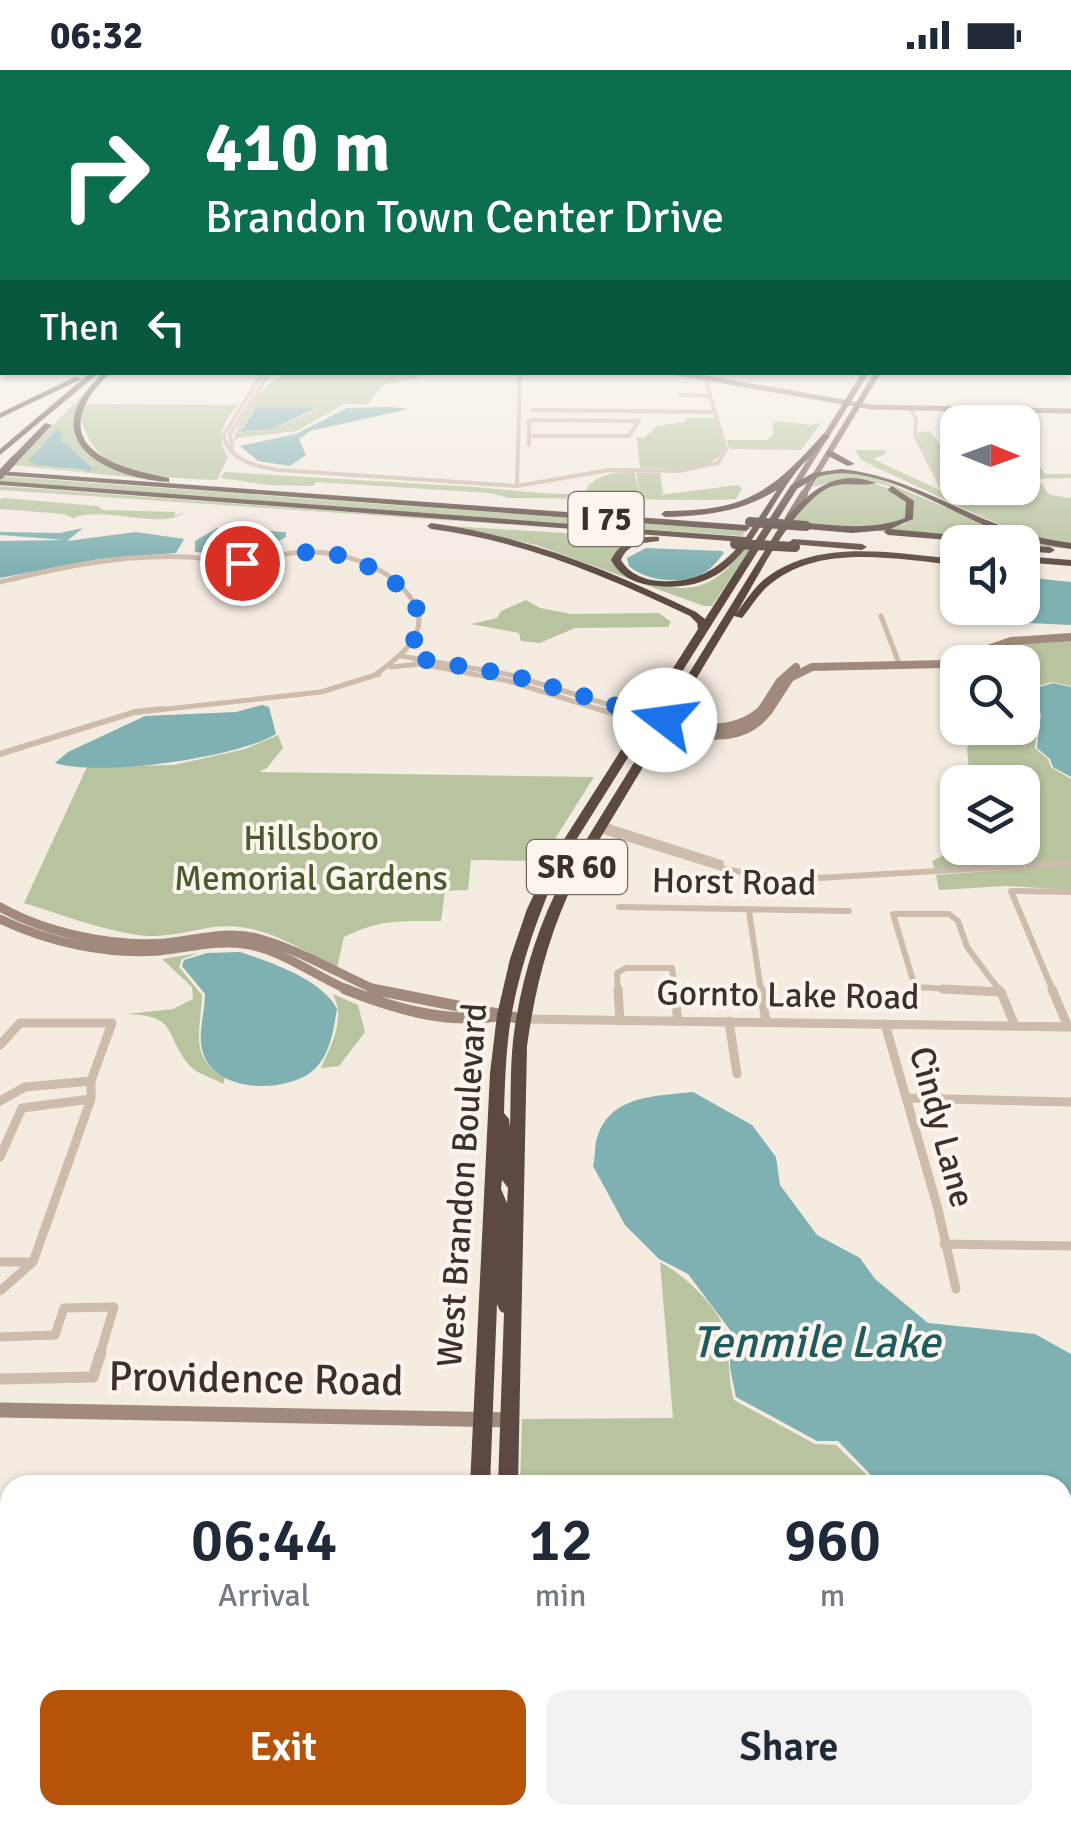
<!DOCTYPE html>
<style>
body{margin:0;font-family:Signika,sans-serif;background:#f2f2f3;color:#1f2937;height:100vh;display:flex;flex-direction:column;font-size:38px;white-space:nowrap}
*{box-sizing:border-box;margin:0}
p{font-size:32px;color:#747a83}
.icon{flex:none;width:55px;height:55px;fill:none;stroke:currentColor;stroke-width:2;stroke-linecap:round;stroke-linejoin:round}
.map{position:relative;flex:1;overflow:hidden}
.sheet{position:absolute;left:0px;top:1405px;width:1072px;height:350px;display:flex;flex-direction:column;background:#fff;border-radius:30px 30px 0 0;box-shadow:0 2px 8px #0004}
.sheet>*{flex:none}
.guide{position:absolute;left:0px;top:0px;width:1072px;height:305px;box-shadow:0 2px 8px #0004;background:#0b6e4f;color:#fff;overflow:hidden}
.needle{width:65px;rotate:91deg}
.fabs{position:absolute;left:940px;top:335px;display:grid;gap:20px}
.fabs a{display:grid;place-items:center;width:100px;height:100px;border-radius:20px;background:#fff;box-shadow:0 2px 8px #0004;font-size:50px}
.pin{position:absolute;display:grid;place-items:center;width:85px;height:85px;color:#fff;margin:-42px;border:5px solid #fff;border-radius:50%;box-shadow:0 2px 10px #0007}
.me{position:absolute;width:110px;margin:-55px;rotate:285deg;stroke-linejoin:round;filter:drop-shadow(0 0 8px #0008)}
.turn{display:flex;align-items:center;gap:35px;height:210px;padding:0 40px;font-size:45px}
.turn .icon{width:130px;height:130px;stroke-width:2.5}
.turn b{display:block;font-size:70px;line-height:85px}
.then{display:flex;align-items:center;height:95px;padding:0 40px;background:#0003;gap:20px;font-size:38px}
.eta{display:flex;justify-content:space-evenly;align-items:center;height:170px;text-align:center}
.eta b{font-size:60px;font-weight:600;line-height:70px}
.cta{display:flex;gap:20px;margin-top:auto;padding:20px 40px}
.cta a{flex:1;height:115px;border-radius:20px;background:#b45309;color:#fff;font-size:40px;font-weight:600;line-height:115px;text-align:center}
.cta a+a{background:#f2f2f3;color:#1f2937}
.status{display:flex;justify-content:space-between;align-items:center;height:70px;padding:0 50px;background:#fff;direction:ltr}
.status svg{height:28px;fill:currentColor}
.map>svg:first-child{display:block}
.green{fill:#b8c4a0;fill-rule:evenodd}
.water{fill:#7fb0b2}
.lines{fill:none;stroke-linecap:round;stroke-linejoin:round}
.street-far4{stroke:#cdbbac;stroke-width:4}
.street-far3{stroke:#cdbbac;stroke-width:5}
.street-far2{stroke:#cdbbac;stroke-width:6}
.street-far1{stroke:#cdbbac;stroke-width:9}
.street{stroke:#cdbbac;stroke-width:11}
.secondary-far4{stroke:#a18a7d;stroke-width:5}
.secondary-far3{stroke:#a18a7d;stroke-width:8}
.secondary-far2{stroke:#a18a7d;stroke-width:9}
.secondary-far1{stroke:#a18a7d;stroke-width:11}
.secondary{stroke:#a18a7d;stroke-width:15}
.primary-far1{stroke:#7d675c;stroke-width:6}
.primary{stroke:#7d675c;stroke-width:8}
.highway{fill:#5c4a42;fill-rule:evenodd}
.highway-bridge-far1{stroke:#5c4a42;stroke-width:8}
.highway-bridge{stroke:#5c4a42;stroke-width:10}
.route{stroke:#1a73e8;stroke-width:18;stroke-dasharray:0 32.4}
.labels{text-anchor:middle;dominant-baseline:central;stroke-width:8;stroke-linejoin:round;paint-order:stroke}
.shield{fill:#fbf5ee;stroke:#756b66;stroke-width:2.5}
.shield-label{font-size:32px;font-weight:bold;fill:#3b302b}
.park-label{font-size:35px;fill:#4a5a2e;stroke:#fbf5ee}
.street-label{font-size:35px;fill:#3b302b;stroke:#fbf5ee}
.near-street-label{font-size:42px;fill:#3b302b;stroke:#fbf5ee}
.near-water-label{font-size:45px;font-style:italic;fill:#1f5a5e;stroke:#fbf5ee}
</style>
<div class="status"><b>06:32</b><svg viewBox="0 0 49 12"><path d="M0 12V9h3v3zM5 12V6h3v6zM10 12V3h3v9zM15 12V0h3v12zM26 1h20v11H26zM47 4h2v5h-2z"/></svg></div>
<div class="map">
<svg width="1071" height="1755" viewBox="0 0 1071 1755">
<rect width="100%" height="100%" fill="#f4ebe1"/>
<path class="green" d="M278,303V302L436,303L383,315L368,334H344L297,361L237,368L234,374C235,352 262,314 281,307ZM255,337H314L317,339L274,359L238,363Z
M96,312L76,340V369L93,387L148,409L13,395ZM57,359L59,369L93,397L84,401L37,395L31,386Z
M84,334L237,335C224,354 214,365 228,387L217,410C183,408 127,410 100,384C91,376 86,361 80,350Z
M686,348H715L724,380C708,406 667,398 640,398L637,367L644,368L657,356L686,352Z
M776,351L812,355L822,352L801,380L730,379L726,370H767L774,364L772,354Z
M930,361L943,379L957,380L958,418H1022L1023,391L1039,396L1045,404H1071V408L1037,409L1050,425L1071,428V475C999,462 946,428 877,398L860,389L855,380H885L886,384L873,389L944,422L918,365L919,362Z
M225,402L475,417C492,418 573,428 584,422C586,421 587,417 589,415C602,403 617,402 634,402L640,423L636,403H660L663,423L659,425L738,415L742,419L736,429L711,430L509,428L490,423L316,412L313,416L268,415L220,408Z
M853,402L876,408L1006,463L1071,479L877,461L905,454L913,446L914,436C904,418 884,414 865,411L888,418L908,431L906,449L872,458L792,453L819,418L836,411L813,417L820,404Z
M0,406L746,461L742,466L89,420L0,411Z
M0,416L519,455L0,420Z
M4,428L98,436L103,440L175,442V446L185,442C161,461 103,435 73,448L64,444L0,439V429Z
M450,456L644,468L621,477L615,492C667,524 706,534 745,477L751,478L712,536H704L536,475Z
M526,530L540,538L571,544L659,543L671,552L668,557L575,558L540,573L521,571L519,563L471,554L497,548L501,541Z
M1071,568V616L1052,612L1023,620L1022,592H1005L1018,572Z
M1023,634L1038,644L1035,678L1048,689L1051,697L1071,709V791L935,801L932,791L958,778H1022V712H970L967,678L984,658H1022Z
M278,665L283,678L267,698L259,702L594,707L541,791L471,790L468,820L445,821L441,851C401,851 380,849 344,867L337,898C298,878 261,851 214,857C187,861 164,869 137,865C99,859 60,844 24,833L87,697L174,695L245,679Z
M1071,795V820L1006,816L939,820L936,805Z
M199,883L182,889L179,897L202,925C201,961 188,987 225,1008L223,1014C213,1008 195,1003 189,995C163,962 178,946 127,944L173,939L193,929L192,917L162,889Z
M333,924L358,935L365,962L339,996L321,998C331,975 346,950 333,924Z
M660,1192C684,1205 714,1233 725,1259C730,1272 727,1309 734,1330L815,1374L836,1375L867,1405L870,1415H520L522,1349L673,1348Z
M0,1647L10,1679V1745H224L223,1755H0Z"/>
<path class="water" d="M256,337H313L316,338L273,359L240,362Z
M391,337L409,339L310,361L299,369L306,385L290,396L258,391L240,376L296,364L347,338Z
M57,359L62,364L60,369L93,398L91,401L37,395L28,390Z
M83,458L67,471L136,462L184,469L176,483L99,489L0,508V471L65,470L0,465V462L60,463Z
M217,458L286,462V467L251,485L195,482V471Z
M646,478L722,481L724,483C719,489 713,497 707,501C687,516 646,512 629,496L627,488Z
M1023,507L1071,512V555L1028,553L1019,538H1022Z
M1053,613L1071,617V707L1053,697L1050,689L1037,678L1041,644L1023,631V622Z
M262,635L269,637L276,664C236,688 100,707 55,693L68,682L145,646L236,642Z
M240,882C271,892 323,910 337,939C333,962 330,988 310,1003C280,1024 211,1022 202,979C198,964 205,940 205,924L182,896L184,890L207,883Z
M693,1022L752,1055L776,1087L780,1115L817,1165L860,1188L875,1209L928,1253L1035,1264L1071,1284V1472L1063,1476L1062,1415H875L870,1404L838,1371H817L736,1327L730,1298V1260L688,1204L659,1189L625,1155L593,1096C596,1085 594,1074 598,1065C612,1025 657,1026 693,1022Z"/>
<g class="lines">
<path class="street-far4" d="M263,302L223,366C231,391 254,396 278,400L517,416L609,400L678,401L718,393L726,380L705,308
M680,325L710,326
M910,338L916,349L915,365L943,420
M532,340L715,342
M529,366H596
M596,366H629L639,350
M529,375V351L533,350L639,351
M232,379L230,364L270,302
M517,416L520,302"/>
<path class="street-far3" d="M0,512C61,497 124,484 188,487C206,488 223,493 241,493C259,493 275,485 293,483C335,478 391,494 414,533C432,564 397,589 375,605
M881,546L900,596
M401,586L511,605L633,642
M416,593L509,611L607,642
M391,597L420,594
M139,642L321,622L379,604"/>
<path class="street-far2" d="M599,639L643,653
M625,639L648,646
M0,684L135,642L162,639
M603,755L721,793
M600,760L725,799L784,810L1071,793
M619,837L849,841
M749,841L761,921
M618,921L617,903L626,898H672L675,921
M986,921L915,917L893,844H949L958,851L967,877L1000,921
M1053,921L1011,821L1071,822"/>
<path class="street-far1" d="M618,919L620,951
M674,919L678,951
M761,919L766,952
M943,919L1001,922
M998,919L1001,922
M1052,919L1068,957
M1001,922L1015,956
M523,949L1071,957
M729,951L737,1004
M885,954L938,1139L956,1219
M0,975L20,953H112L91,1011V1029L33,1192L0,1221
M907,1028L1071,1032
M0,1031L25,1017L91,1011
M0,1087L22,1038L91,1029
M944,1174L1071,1176
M0,1192H30
M0,1267L55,1265L64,1238L114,1237L100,1284"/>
<path class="street" d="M0,1309L93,1307L101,1282
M1062,1688L1071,1722"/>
<path class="secondary-far4" d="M671,302L872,337L1071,341"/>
<path class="secondary-far3" d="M760,642L780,611L796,597
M768,642L790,608L812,597L944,594L1011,571L1071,567"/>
<path class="secondary-far2" d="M648,646C687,656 730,670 763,639
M643,653C684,662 742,681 769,639
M0,837C46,863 112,877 165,873C195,870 226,860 257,868C296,878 341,905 378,921
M0,849C48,872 106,885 159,881C188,878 216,870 244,874C282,879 316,907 351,921"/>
<path class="secondary-far1" d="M345,919C395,939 449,955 503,945
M372,919L523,949"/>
<path class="secondary" d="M0,1340L510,1350"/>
<path class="primary-far1" d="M794,417L866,302
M802,427L878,302"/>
<path class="primary" d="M789,448L804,424"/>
<path class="highway" d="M91,302L99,303L0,385V379Z
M103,302H110C104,310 95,318 90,326C54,384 129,400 169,408V412C136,411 68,392 74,349C76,330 91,316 103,302Z
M75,307L82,309L0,348V343Z
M45,353L52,355L17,392H11V388Z
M823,364L830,366C818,380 803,392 793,406C754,459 738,524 657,516C637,514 621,508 611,490C621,470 639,466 659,467V471C643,473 628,473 621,490C630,505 644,510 661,511C696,513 720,499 742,472L0,415V411L746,467L777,420C741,442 706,446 665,447L661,444L665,441C745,441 771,423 823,364Z
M826,381H832L855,394L848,396L826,385Z
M841,399C905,406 951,438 1010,459C1030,466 1050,470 1071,473V479C1045,475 1019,470 995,460C948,441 869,389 818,407C811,410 804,415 797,419L561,794C539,842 522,890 512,942C506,975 505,1010 504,1043L509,1049L510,1058C511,1030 510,1000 513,971C520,913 537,857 564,806L783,451C810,422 834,397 876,413C862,417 845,411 830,417C793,434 757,509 736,544C745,532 754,517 766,508C820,467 896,484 958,489V495C898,490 824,473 773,512C760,521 752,536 742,548L734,546L575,810C549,863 535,918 527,976L518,1415H498L504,1243L500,1241L497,1234L490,1415H470L490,1003L497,945L510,889L527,839L549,793L698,559L697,553L690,546C606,506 524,471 431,459L427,456L431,453C526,466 611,501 696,542L705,549L791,415L813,403ZM502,1110L508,1118L507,1133L501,1119Z
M0,401L746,455L750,458L746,461L0,405Z
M892,416L914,431L913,449L890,459L997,469L1001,472H973L888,465L884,462L886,460L852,463L806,459L802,456L806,453C840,456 873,460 905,448L906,432L889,421L888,419Z
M793,469L862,474L867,477L862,480L790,474L789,472Z
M1022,475L1050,477L1055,480L1050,483L1022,481Z
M1022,486L1071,490V496L1022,492Z
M454,1745H511V1755H454Z"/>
<path class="highway-bridge-far1" d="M0,405L14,390"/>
<path class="highway-bridge" d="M750,452L806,456
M735,474L795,477"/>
</g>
<linearGradient id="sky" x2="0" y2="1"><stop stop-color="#7eb2d2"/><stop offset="0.51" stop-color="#faf6f2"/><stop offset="1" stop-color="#faf6f2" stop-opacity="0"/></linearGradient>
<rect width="1071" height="505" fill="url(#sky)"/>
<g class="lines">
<path class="route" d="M242,493C269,489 294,481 321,482C351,484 418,514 419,550C420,560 413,571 410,580L415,588L511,605L665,650"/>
</g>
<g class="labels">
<g class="shield">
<rect x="568.5" y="422" width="75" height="54" rx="8"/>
<rect x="527" y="770" width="100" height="54" rx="8"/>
</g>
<g class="shield-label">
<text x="606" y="449">I 75</text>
<text x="577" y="797">SR 60</text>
</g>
<g class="park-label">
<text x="311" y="768">Hillsboro<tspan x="311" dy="40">Memorial Gardens</tspan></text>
</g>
<g class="street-label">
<text transform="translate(734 812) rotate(1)">Horst Road</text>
<text transform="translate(788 925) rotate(1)">Gornto Lake Road</text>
<text transform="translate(942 1057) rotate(75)">Cindy Lane</text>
<text transform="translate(462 1115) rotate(-86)">West Brandon Boulevard</text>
</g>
<g class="near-street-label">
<text transform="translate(256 1309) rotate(1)">Providence Road</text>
</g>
<g class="near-water-label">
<text x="816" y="1272">Tenmile Lake</text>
</g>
</g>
</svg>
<div class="fabs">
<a><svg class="needle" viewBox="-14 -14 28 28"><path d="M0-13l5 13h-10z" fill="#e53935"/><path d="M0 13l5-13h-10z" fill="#747a83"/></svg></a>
<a><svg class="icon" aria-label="sound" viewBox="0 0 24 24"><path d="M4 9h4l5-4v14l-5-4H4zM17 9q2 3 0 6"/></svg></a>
<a><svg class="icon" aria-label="search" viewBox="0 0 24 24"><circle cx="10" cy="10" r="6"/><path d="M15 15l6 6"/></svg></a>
<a><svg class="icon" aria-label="layers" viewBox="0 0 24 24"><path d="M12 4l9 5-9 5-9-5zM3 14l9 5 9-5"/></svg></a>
</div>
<div class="pin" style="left:242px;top:493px;background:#d93025"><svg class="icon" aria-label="arrive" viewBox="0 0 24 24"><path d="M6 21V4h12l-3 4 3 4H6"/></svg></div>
<svg class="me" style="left:665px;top:650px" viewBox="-20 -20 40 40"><circle r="19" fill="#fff"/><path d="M0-13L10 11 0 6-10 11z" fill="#1a73e8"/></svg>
<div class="guide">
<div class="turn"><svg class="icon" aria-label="right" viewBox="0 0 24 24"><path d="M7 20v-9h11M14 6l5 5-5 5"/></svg><div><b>410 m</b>Brandon Town Center Drive</div></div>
<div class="then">Then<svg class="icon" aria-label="left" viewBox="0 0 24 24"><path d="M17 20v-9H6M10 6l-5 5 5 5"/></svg></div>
</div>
<section class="sheet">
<div class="eta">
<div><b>06:44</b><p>Arrival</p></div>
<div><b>12</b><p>min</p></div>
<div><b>960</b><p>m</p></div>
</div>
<div class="cta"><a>Exit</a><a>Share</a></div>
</section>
</div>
